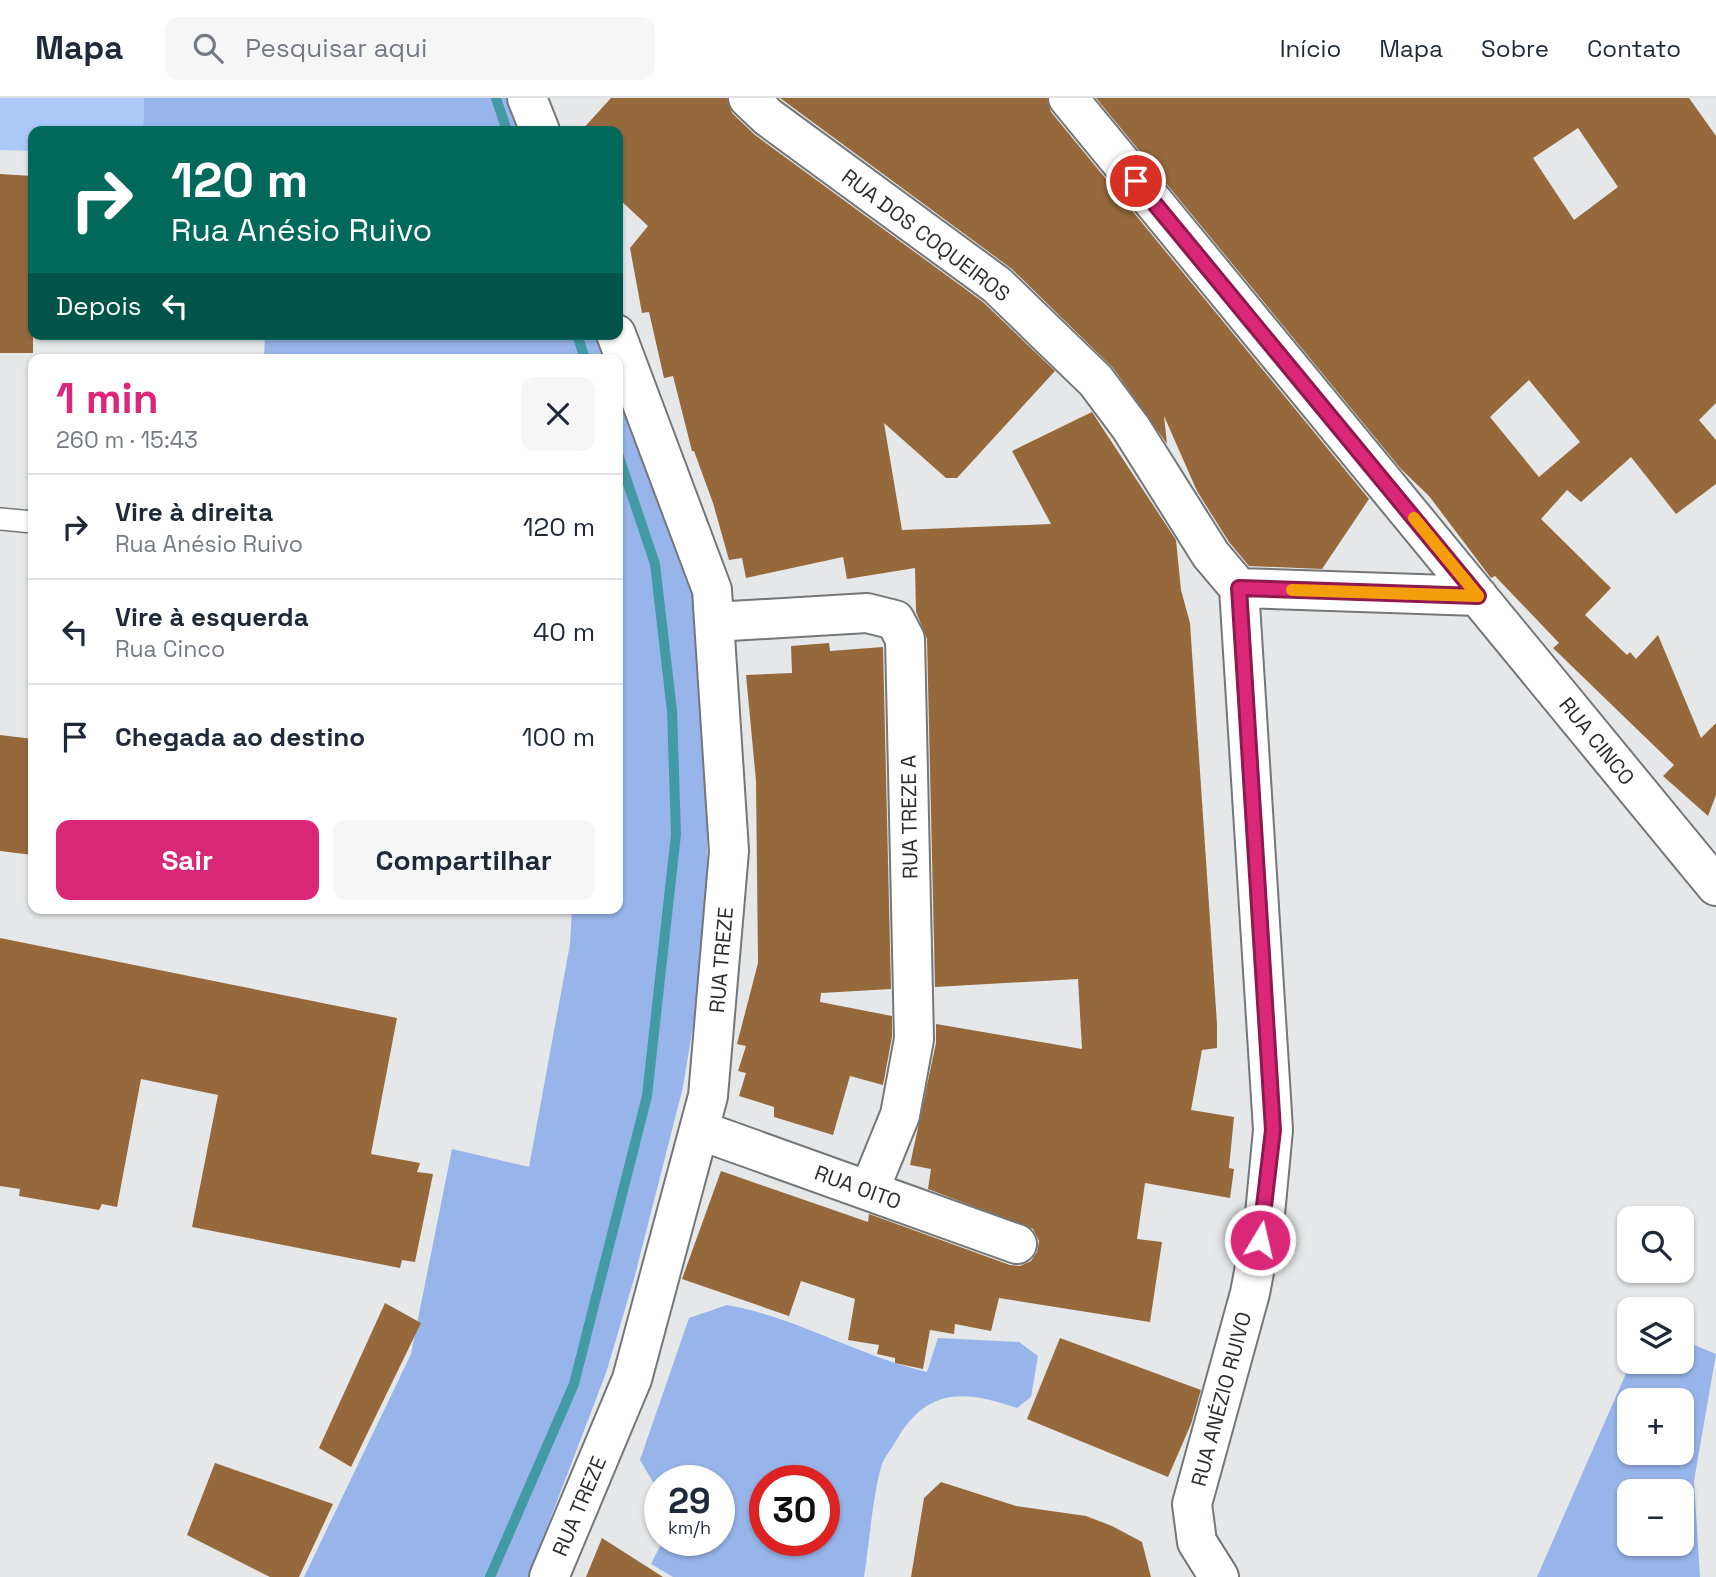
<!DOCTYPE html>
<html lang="pt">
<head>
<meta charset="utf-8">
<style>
	body { margin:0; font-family:"Space Grotesk",sans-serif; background:#f6f6f7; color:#1f2937; height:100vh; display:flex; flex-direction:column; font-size:26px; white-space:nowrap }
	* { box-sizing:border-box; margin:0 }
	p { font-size:23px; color:#747a83 }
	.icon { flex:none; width:38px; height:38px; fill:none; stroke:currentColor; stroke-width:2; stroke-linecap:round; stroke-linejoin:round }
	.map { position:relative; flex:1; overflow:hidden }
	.sheet { position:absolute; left:28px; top:256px; width:595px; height:560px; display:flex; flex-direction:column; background:#fff; border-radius:14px; box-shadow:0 2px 5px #0004 }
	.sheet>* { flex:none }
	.top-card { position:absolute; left:28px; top:28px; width:595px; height:214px; border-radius:14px; box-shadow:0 2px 5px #0004; background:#00695c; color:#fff; overflow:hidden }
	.tools { position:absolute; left:1617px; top:1108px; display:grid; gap:14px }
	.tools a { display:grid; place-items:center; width:77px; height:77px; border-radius:14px; background:#fff; box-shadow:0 2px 5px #0004; font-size:35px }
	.speed { position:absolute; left:644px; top:1367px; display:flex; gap:14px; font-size:35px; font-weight:700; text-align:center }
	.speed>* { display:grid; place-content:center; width:91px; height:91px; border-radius:50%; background:#fff; box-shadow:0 2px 5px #0004; line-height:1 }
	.speed small { font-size:18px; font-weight:400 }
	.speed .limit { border:10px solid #d22; background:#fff; color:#111 }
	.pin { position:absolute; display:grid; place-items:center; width:60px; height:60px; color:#fff; margin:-30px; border:4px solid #fff; border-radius:50%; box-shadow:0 2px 7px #0007 }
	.me { position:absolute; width:77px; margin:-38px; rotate:9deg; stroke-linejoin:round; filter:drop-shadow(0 0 5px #0008) }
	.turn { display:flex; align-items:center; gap:24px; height:147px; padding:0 28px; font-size:32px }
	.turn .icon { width:91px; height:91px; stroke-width:2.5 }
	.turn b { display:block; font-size:49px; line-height:60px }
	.then { display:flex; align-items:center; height:66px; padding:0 28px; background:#0003; gap:14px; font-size:26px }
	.round { display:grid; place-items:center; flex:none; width:74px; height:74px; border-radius:14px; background:#f6f6f7 }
	.headline { display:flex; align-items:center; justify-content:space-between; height:119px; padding:0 28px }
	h1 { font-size:42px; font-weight:700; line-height:52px; color:#db2777 }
	.primary-button { display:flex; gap:14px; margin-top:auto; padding:14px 28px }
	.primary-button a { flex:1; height:80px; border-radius:14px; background:#db2777; color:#fff; font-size:28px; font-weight:700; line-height:80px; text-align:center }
	.primary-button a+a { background:#f6f6f7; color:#1f2937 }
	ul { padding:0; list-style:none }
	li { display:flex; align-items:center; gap:21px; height:105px; padding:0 28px; border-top:2px solid #e0e1e3 }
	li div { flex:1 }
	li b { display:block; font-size:26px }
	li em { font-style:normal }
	header { display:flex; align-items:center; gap:42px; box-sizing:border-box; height:98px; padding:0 35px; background:#fff; border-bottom:2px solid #e0e1e3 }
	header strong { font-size:33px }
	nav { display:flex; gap:38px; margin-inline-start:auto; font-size:24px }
	.search { width:490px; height:63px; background:#f6f6f7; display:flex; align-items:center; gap:18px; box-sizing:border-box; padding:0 24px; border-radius:14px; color:#747a83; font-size:26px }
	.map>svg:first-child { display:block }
</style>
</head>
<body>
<header>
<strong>Mapa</strong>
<div class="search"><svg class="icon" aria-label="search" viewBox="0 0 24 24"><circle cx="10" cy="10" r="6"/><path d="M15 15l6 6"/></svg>Pesquisar aqui</div>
<nav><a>Início</a><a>Mapa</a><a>Sobre</a><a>Contato</a></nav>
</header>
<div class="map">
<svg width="1716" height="1479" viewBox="0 0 1716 1479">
	<rect width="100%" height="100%" fill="#e5e7e9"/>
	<path fill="#adc9f9" d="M 0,0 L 144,0 L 143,33 L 33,33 L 33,53 L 0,52 Z"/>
	<path fill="#97b5ea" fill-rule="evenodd" d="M 144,0 L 507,0 L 519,33 L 143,33 Z
		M 265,236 L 597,236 L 607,261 L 264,261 Z
		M 618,288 L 696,500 L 709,699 L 704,861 L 683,989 L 634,1181 L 606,1275 L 528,1479 L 304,1479 L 411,1256 L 452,1051 L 529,1069 L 570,846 L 572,810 L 618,810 Z
		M 727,1207 C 796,1219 858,1258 927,1274 L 938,1240 L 1019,1244 L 1038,1258 L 1031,1299 L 1017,1310 C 964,1292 927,1289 896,1343 C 892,1350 885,1358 882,1366 C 873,1394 869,1448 864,1479 L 673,1479 L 651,1466 L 663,1442 L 673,1446 L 675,1442 L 719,1442 L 719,1382 L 660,1382 L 660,1396 L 640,1362 L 689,1220 ZM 765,1382 L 824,1382 L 824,1442 L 765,1442 Z
		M 1682,1242 L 1716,1256 L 1694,1383 L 1700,1479 L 1537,1479 L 1631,1264 L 1682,1264 ZM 1682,1302 L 1682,1354 L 1629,1354 L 1629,1302 ZM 1629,1393 L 1682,1393 L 1682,1446 L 1629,1446 Z"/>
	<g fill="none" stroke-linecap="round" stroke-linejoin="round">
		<path stroke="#449aa4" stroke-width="10" d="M 496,0 L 507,33
			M 577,236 L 585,261
			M 490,1479 L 574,1286 L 647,998 L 676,736 L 672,613 L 655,466 L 618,356"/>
	</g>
	<path fill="#96693d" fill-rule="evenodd" d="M 611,0 L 727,0 L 732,15 L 755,37 L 983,204 L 1055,273 L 957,380 L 946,380 L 884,325 L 902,432 L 1051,426 L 1012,353 L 1092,314 L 1176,442 L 1181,492 L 1190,525 L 1217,926 L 1217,950 L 1202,952 L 1191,1012 L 1234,1019 L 1229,1070 L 1234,1071 L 1230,1100 L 1145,1085 L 1137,1141 L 1162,1144 L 1150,1224 L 999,1200 L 991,1233 L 955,1226 L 954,1236 L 930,1232 L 923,1271 L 895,1265 L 895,1260 L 877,1256 L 879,1247 L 848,1242 L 855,1201 L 801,1183 L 789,1218 L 682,1181 L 721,1073 L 868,1124 L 869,1116 L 1010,1167 L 1020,1168 L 1031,1163 L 1037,1154 L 1039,1143 L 1033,1131 L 928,1091 L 931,1071 L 910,1067 L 936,945 L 936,926 L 1082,951 L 1078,881 L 935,889 L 927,541 L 916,514 L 915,470 L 847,481 L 843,459 L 746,480 L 742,460 L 729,462 L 713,405 L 694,353 L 692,353 L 673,278 L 664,280 L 649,214 L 642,215 L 630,150 L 648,128 L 618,100 L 618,33 L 581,33 Z
		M 780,0 L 1047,0 L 1051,14 L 1369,401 L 1322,471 L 1249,468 L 1229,444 L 1197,393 L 1164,318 L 1167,346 L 1113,270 L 1012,171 Z
		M 1096,0 L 1689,0 L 1716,38 L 1716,305 L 1699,322 L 1716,342 L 1716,386 L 1676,416 L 1631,359 L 1581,404 L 1567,392 L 1541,421 L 1611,490 L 1585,517 L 1627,557 L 1630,554 L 1636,561 L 1658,537 L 1701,640 L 1716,625 L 1716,697 L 1708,718 L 1663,678 L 1674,667 L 1553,550 L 1559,545 L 1495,478 L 1491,480 L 1429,398 L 1401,371 ZM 1578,30 L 1618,89 L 1574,122 L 1533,60 ZM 1529,282 L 1580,344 L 1539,379 L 1490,319 Z
		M 0,76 L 33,78 L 33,255 L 0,255 Z
		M 829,545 L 830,553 L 883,549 L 891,891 L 821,895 L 820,904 L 892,918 L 892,939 L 883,987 L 850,978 L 833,1037 L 774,1019 L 774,1009 L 739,998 L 746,975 L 738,973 L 746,948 L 737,946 L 758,865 L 756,683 L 746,577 L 792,575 L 791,548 Z
		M 0,637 L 33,641 L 33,757 L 0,753 Z
		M 0,840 L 397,920 L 371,1056 L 420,1065 L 417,1074 L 433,1076 L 415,1164 L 402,1162 L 400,1170 L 192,1129 L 218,997 L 141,981 L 117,1109 L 102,1106 L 99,1112 L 19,1098 L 20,1091 L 0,1088 Z
		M 385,1205 L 421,1225 L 351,1369 L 319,1350 Z
		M 1060,1240 L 1201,1292 L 1191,1326 L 1168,1379 L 1027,1321 Z
		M 215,1365 L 333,1406 L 299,1479 L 270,1479 L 187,1437 Z
		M 941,1384 L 1016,1408 L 1086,1418 L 1112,1428 L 1142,1444 L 1151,1479 L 911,1479 L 924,1400 Z
		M 602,1440 L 663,1479 L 586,1479 Z"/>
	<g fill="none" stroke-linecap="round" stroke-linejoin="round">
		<g stroke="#757678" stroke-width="24">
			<path id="lane" d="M 0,421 L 33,424"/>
		</g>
		<g stroke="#757678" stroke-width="42">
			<path id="street" d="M 527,0 L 540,33
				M 748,0 L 768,19 L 997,187 L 1096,283 L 1131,330 L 1211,457 L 1239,490
				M 1068,0 L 1716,788
				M 1239,490 L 1478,498
				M 714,524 L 867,515 L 895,522 L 905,541 L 914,941 L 900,1017 L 869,1093
				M 699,1032 L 1017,1146
				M 549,1479 L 632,1281 L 708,998 L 729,753 L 712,492 L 616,236
				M 1219,1479 L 1197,1444 L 1192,1406 L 1250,1195 L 1265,1116 L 1273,1032 L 1239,490"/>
		</g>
		<use href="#lane" stroke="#fff" stroke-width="21"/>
		<use href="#street" stroke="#fff" stroke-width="38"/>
	</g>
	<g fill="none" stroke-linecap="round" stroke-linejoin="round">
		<g stroke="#8e194d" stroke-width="18">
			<path id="route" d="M 1136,83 L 1478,498 L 1239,490 L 1273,1032 L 1260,1142"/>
		</g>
		<use href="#route" stroke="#db2777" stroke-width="12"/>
		<path stroke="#f59e0b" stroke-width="12" d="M 1292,492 L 1478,498 L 1414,420"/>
	</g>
	<g text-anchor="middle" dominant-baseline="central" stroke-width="7" stroke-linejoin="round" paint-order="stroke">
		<g font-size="21" fill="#2d2d2e" stroke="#fff">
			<text transform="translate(926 137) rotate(37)">RUA DOS COQUEIROS</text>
			<text transform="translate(1597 643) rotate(51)">RUA CINCO</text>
			<text transform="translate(909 719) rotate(-91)">RUA TREZE A</text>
			<text transform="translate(721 862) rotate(-85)">RUA TREZE</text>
			<text transform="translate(858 1089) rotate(20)">RUA OITO</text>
			<text transform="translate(1221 1301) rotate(-75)">RUA ANÉZIO RUIVO</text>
			<text transform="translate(579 1408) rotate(-67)">RUA TREZE</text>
		</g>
	</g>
</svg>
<div class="tools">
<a><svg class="icon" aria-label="search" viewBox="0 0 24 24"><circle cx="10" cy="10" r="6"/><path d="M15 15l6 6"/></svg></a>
<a><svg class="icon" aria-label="layers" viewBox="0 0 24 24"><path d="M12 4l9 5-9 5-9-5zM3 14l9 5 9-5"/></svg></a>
<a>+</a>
<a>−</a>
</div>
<div class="speed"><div>29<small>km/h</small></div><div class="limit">30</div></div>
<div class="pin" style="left:1136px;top:83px;background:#d93025"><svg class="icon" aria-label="arrive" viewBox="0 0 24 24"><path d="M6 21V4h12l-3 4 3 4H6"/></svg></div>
<svg class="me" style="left:1260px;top:1142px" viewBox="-20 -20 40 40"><circle r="17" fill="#db2777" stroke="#fff" stroke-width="3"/><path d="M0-11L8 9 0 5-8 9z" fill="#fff"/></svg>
<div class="top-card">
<div class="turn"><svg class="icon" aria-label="right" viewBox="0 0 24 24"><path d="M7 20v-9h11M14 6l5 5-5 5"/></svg><div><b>120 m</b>Rua Anésio Ruivo</div></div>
<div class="then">Depois<svg class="icon" aria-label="left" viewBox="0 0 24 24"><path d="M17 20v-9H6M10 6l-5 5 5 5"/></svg></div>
</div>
<section class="sheet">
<div class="headline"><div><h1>1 min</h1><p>260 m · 15:43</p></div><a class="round"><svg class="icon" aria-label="close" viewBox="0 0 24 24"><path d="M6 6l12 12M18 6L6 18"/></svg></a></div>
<ul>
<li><svg class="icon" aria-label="right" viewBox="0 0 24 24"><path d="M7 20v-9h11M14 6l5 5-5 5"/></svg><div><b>Vire à direita</b><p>Rua Anésio Ruivo</p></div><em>120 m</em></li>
<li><svg class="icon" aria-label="left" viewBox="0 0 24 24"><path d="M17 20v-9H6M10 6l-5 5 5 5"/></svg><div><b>Vire à esquerda</b><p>Rua Cinco</p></div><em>40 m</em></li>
<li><svg class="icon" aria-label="arrive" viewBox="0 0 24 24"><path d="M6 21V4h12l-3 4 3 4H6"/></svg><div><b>Chegada ao destino</b></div><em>100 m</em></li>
</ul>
<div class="primary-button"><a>Sair</a><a>Compartilhar</a></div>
</section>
</div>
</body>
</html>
